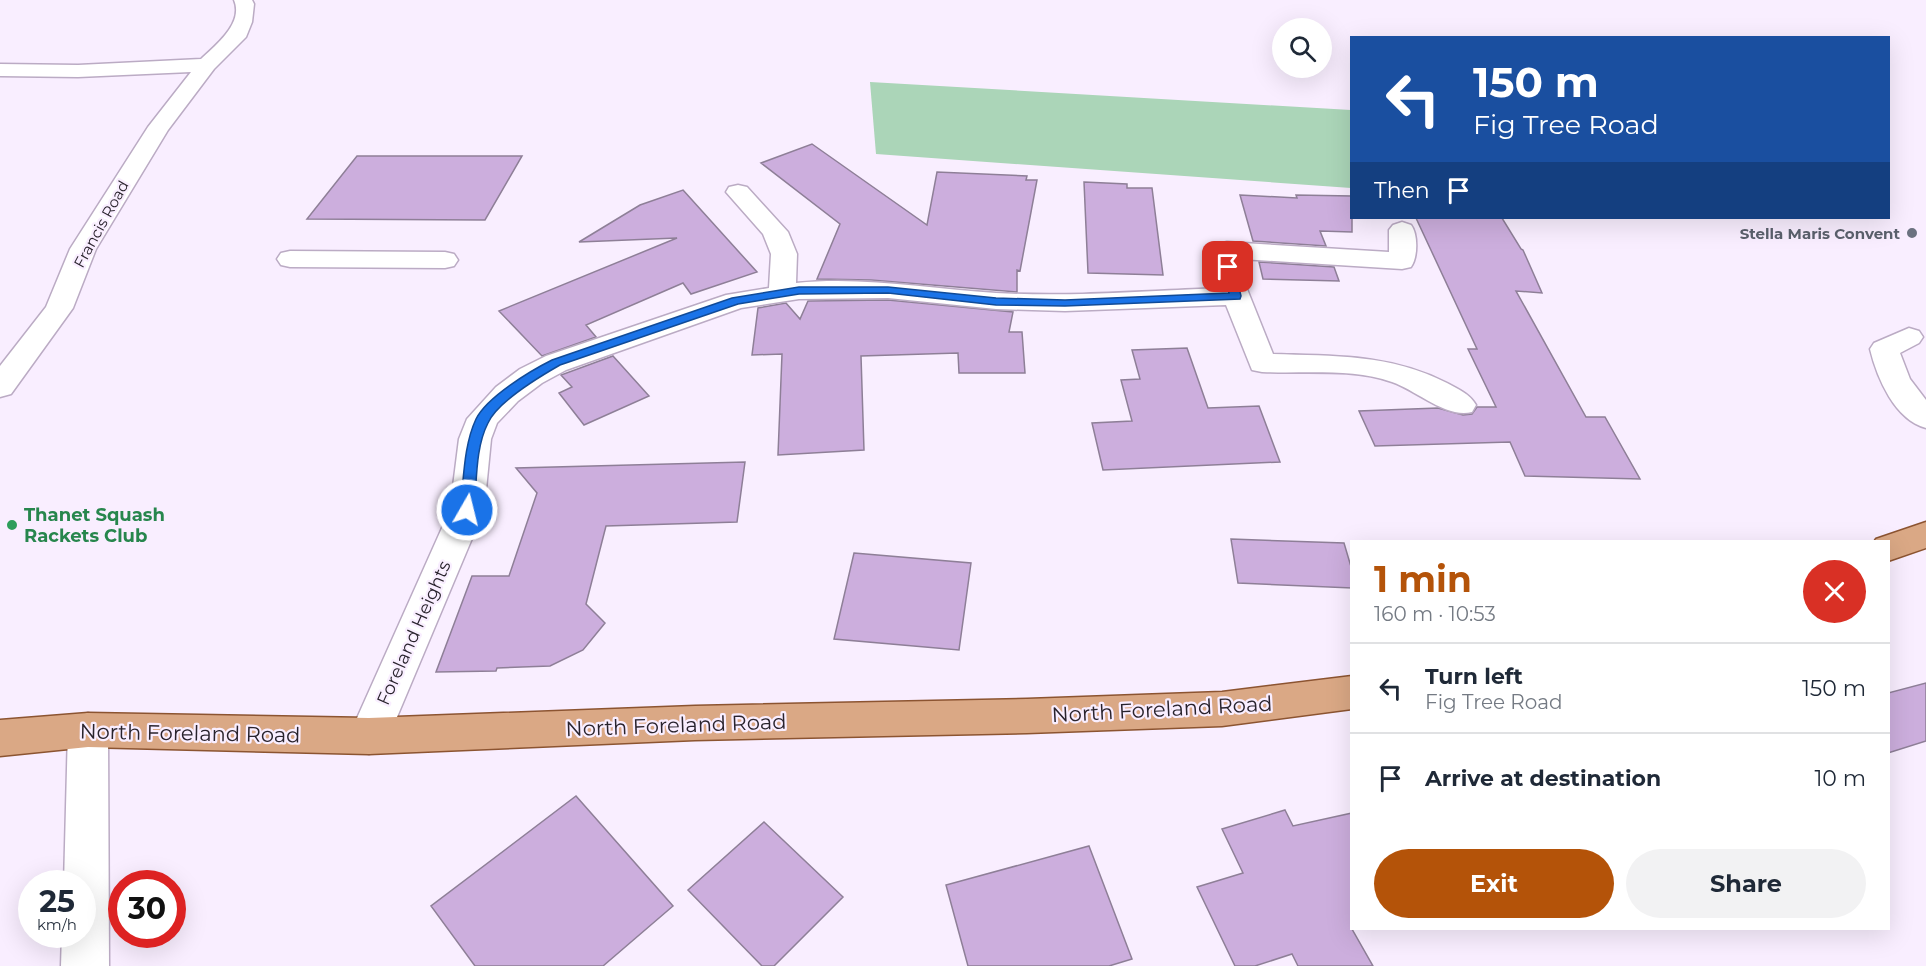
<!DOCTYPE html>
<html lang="en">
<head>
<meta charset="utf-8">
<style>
	body { margin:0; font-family:Montserrat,sans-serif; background:#f2f2f3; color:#1f2937; height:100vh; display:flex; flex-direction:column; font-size:22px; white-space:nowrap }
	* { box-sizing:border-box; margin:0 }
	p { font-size:20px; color:#747a83 }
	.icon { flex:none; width:33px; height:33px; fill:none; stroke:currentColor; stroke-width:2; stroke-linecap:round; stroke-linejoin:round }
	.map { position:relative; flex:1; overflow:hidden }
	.side { position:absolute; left:1350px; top:540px; width:540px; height:390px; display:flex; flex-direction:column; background:#fff; border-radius:0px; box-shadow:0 6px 24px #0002 }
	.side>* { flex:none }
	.banner { position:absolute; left:1350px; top:36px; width:540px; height:183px; border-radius:0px; box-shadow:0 6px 24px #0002; background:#1a4fa0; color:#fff; overflow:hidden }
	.tools { position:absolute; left:1272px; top:18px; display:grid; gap:12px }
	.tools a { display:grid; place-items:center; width:60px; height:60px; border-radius:50%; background:#fff; box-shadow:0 6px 24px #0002; font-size:30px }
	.speed { position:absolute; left:18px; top:870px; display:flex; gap:12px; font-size:30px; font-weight:700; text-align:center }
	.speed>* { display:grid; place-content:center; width:78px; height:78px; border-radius:50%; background:#fff; box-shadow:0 6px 24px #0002; line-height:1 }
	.speed small { font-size:15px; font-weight:400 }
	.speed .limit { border:9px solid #d22; background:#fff; color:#111 }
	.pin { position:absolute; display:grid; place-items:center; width:51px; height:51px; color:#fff; margin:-26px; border-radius:12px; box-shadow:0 3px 9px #0006 }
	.me { position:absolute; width:66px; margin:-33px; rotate:8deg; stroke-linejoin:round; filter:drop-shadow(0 0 4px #0008) }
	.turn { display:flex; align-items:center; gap:21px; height:126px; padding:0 24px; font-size:27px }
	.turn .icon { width:78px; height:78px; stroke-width:2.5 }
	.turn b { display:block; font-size:42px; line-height:51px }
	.then { display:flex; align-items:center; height:57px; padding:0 24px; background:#0003; gap:12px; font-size:22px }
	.round { display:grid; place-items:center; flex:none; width:63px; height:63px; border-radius:32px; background:#f2f2f3 }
	.overview { display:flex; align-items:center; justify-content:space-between; height:102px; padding:0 24px }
	h1 { font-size:36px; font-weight:700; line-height:45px; color:#b45309 }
	.cta { display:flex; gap:12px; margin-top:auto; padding:12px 24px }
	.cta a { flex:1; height:69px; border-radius:36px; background:#b45309; color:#fff; font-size:24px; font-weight:700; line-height:69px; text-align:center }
	.cta a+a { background:#f2f2f3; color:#1f2937 }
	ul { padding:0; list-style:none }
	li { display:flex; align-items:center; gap:18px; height:90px; padding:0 24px; border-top:2px solid #e0e1e3 }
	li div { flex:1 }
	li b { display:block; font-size:22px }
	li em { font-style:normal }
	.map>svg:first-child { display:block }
</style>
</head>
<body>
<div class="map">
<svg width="1926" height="966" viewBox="0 0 1926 966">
	<rect width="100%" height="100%" fill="#f9eeff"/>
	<path fill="#abd5b8" d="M 870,82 L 1351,110 L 1351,188 L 876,154 Z"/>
	<path fill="#ccaedd" stroke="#8e7f97" stroke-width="1.5" d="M 812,144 L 927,225 L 937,172 L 1027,176 L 1026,180 L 1037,180 L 1020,271 L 1017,270 L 1017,292 L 871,280 L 817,279 L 840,224 L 761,163 Z
		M 357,156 L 522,156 L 485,220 L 307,219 Z
		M 1084,182 L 1127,184 L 1127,188 L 1152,188 L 1163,275 L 1088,273 Z
		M 683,190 L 757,272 L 691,294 L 683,283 L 586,325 L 596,337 L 542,356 L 499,311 L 677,238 L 579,242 L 640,205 Z
		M 1240,195 L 1297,198 L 1296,195 L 1352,196 L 1352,232 L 1320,231 L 1326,246 L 1253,241 Z
		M 1416,218 L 1502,218 L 1521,249 L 1523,250 L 1542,293 L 1516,291 L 1586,417 L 1605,417 L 1640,479 L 1525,476 L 1510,442 L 1375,446 L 1359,411 L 1438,408 L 1463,415 L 1472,414 L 1477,407 L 1496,407 L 1468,349 L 1477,349 Z
		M 1259,262 L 1334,267 L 1339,281 L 1263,279 Z
		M 888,300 L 1013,312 L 1009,332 L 1022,332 L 1025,373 L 959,373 L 958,353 L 861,356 L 864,450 L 778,455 L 782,354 L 752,355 L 758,308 L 786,303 L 800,319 L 808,301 Z
		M 1187,348 L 1208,408 L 1259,406 L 1280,462 L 1103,470 L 1092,423 L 1132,421 L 1121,380 L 1140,379 L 1132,350 Z
		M 613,356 L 649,396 L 584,425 L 559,393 L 572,387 L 561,375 Z
		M 745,462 L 737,522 L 606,526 L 586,604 L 605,623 L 583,650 L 550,666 L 497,668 L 496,671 L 436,672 L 472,576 L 509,576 L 537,493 L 516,468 Z
		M 1231,539 L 1344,543 L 1352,570 L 1352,588 L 1238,583 Z
		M 854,553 L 971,563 L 959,650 L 834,639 Z
		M 1926,683 L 1926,741 L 1888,753 L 1888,693 Z
		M 576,796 L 673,906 L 603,966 L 475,966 L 431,906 Z
		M 1285,810 L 1293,826 L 1352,813 L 1352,929 L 1373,966 L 1298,966 L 1292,954 L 1255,966 L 1235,966 L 1197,887 L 1243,873 L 1222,829 Z
		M 764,822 L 843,897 L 774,966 L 762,966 L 688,890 Z
		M 1089,846 L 1132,959 L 1109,966 L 968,966 L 946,885 Z"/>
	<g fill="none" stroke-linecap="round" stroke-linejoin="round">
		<g stroke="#bbabc4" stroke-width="3">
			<path id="minor" d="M 234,0 L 252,0 L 254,4 L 252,22 L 246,37 L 214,69 L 168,130 L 96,249 L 73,308 L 11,394 L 0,397 L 0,366 L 46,307 L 70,249 L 148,127 L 191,72 L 78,77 L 0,76 L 0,64 L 78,65 L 201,59 C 216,45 244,23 234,0 Z
				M 738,185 L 747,187 L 788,232 L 797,254 L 796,283 C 863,276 930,289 996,293 C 1071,297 1146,291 1220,288 C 1216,276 1210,255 1218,244 L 1227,242 L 1389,252 L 1389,230 L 1393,225 L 1402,222 L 1411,225 C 1418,234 1418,257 1411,267 L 1402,269 L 1241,259 L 1243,279 L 1273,354 C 1334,356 1391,354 1447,383 C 1458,389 1470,394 1476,405 L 1472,412 C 1447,419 1416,390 1392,382 C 1351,368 1304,374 1262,372 L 1252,370 L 1226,305 L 1065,311 L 996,309 L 888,298 L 799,299 L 741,308 L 566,370 L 542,383 L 518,401 L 497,423 L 491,439 L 484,510 L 389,736 L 383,748 L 369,754 L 355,748 L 349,736 L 450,510 L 459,439 L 467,419 L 496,387 L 520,369 L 546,356 L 726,295 L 769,288 L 771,254 L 763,234 L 726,192 L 729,187 Z
				M 290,251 L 445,252 L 454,254 L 458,260 L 454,266 L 445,268 L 290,267 L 281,265 L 277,259 L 281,253 Z
				M 1909,328 L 1919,331 L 1923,337 L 1919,343 L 1900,353 L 1910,379 L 1926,400 L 1926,428 C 1895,420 1877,378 1870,349 L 1874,343 Z
				M 88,713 L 102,718 L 108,730 L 109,966 L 61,966 L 62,934 L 82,934 L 82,884 L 64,884 L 68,730 L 74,718 Z"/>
		</g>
		<g stroke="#8c5431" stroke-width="3">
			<path id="major" d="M 1926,522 L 1926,548 L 1888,561 L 1888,542 L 1874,542 L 1876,539 Z
				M 1352,676 L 1352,709 L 1222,726 L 1027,733 L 695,740 L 369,754 L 88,747 L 0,756 L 0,720 L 88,713 L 369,718 L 695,706 L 1027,699 L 1222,692 Z"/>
		</g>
		<use href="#minor" fill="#fff" fill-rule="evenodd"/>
		<use href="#major" fill="#daa885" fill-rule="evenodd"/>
	</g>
	<path fill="#1a73e8" stroke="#114b97" stroke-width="1.5" d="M 1228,264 L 1234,267 L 1241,296 L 1240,299 L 1065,306 L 996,305 L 888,293 L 799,294 L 738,304 L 560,365 C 539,377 498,401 488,423 C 475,448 477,483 474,510 L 467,516 L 460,510 C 464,481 463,447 476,419 C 487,397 530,371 552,360 L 732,298 L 799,287 L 888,287 L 996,298 L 1065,300 L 1229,293 L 1223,267 Z"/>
	<circle fill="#6b7280" stroke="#f9eeff" stroke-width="2" cx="1912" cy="233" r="6"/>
	<circle fill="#2e9e5b" stroke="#f9eeff" stroke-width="2" cx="12" cy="525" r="6"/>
	<g text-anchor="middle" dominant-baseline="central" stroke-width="4.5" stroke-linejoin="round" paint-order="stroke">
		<g font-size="15" fill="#29232d" stroke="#f9eeff">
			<text transform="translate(101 224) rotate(-61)">Francis Road</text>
		</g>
		<g font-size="15" font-weight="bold" fill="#5b616d" stroke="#f9eeff" text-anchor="end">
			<text x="1900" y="233">Stella Maris Convent</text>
		</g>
		<g font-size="18" font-weight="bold" fill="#27864d" stroke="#f9eeff" text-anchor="start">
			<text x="24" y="515">Thanet Squash<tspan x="24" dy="21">Rackets Club</tspan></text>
		</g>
		<g font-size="18" fill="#29232d" stroke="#f9eeff">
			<text transform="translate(414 633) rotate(-66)">Foreland Heights</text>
		</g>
		<g font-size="21" fill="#29232d" stroke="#f9eeff">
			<text transform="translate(1162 709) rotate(-3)">North Foreland Road</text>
			<text transform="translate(676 725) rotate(-2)">North Foreland Road</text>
			<text transform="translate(190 733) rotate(1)">North Foreland Road</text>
		</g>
	</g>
</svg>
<div class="tools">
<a><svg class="icon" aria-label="search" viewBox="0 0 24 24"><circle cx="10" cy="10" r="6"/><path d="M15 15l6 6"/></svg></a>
</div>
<div class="speed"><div>25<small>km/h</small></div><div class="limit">30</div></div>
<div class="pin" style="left:1228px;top:267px;background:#d93025"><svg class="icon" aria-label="arrive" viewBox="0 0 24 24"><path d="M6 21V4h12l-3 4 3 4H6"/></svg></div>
<svg class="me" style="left:467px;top:510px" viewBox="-20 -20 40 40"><circle r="17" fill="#1a73e8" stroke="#fff" stroke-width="3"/><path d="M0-11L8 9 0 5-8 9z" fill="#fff"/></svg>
<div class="banner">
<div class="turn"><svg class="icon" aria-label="left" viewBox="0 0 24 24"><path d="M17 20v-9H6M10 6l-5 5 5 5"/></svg><div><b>150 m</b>Fig Tree Road</div></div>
<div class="then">Then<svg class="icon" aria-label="arrive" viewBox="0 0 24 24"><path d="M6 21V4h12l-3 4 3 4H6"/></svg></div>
</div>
<section class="side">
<div class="overview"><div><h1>1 min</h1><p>160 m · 10:53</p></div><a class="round" style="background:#d93025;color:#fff"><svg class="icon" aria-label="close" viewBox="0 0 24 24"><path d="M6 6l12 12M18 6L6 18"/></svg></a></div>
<ul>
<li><svg class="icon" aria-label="left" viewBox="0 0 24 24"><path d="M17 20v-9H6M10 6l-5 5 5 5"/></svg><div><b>Turn left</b><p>Fig Tree Road</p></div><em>150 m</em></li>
<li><svg class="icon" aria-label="arrive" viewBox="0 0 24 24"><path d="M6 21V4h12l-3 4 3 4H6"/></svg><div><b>Arrive at destination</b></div><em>10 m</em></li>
</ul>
<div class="cta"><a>Exit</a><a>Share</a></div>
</section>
</div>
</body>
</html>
